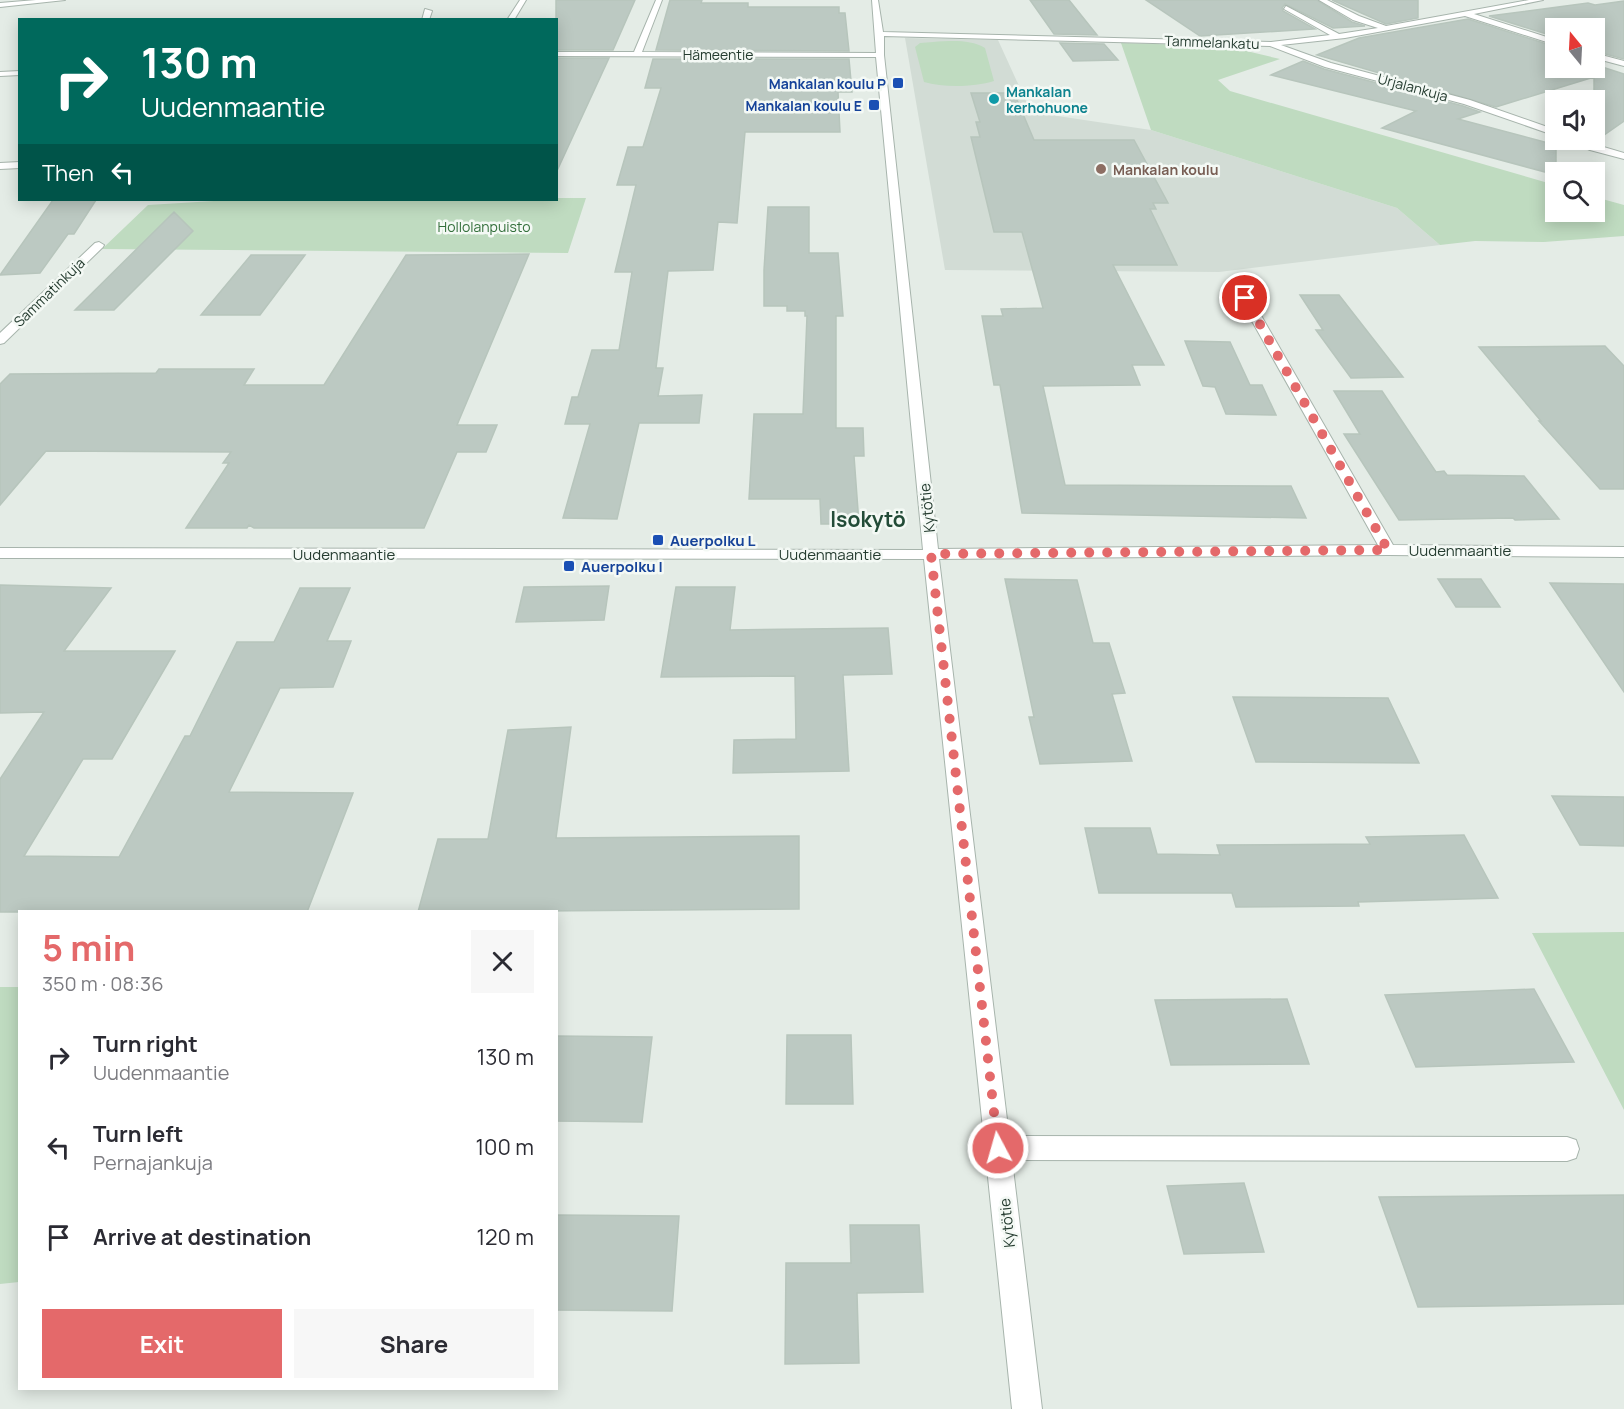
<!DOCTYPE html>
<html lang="en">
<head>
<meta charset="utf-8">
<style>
	body { margin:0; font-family:Manrope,sans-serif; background:#f7f7f7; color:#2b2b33; height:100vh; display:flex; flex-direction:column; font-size:22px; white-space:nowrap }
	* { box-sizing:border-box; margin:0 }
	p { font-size:20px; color:#7c7c81 }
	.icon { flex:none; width:33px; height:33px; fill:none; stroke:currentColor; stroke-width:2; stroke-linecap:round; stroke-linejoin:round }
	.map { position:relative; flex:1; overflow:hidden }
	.sheet { position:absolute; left:18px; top:910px; width:540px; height:480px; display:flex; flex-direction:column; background:#fff; border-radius:0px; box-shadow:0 3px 15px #0003 }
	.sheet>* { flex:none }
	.banner { position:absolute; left:18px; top:18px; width:540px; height:183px; border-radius:0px; box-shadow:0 3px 15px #0003; background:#00695c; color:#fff; overflow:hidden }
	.needle { width:39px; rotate:342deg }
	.controls { position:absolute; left:1545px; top:18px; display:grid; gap:12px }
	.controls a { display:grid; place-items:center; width:60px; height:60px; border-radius:0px; background:#fff; box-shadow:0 3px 15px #0003; font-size:30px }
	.pin { position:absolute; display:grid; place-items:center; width:51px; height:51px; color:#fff; margin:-26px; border:3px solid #fff; border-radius:50%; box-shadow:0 2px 6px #0007 }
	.me { position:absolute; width:66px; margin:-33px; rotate:354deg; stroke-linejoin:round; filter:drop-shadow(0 0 4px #0008) }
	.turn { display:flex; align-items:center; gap:21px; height:126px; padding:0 24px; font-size:27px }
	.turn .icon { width:78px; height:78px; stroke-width:2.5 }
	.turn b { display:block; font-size:42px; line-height:51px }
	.then { display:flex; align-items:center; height:57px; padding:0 24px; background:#0003; gap:12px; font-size:22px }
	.round { display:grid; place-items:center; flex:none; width:63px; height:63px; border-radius:0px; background:#f7f7f7 }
	.head { display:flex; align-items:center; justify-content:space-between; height:102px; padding:0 24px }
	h1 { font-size:36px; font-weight:700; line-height:45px; color:#e4696a }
	.button { display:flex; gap:12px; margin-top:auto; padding:12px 24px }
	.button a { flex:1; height:69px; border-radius:0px; background:#e4696a; color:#fff; font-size:24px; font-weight:700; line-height:69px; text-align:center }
	.button a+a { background:#f7f7f7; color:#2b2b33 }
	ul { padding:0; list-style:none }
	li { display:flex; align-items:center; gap:18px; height:90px; padding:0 24px }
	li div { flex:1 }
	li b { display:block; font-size:22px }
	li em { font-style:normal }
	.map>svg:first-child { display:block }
</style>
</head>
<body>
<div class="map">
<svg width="1624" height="1409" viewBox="0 0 1624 1409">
	<rect width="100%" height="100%" fill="#e4ece6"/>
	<path fill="#d2dcd5" d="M 905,38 L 998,40 L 1031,112 L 1151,130 L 1397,208 L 1440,245 L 1219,272 L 945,270 Z"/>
	<path fill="#bfdbc0" d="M 933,42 C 950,41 970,39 985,48 L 994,81 C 974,87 944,88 924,82 L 915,47 L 920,43 Z
		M 1121,43 L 1225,46 L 1280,59 L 1218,80 L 1230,91 L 1555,185 L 1556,212 L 1594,212 L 1595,197 L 1624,205 L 1624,236 L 1544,242 L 1475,241 L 1440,245 L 1397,208 L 1151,130 Z
		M 557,198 L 586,198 L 568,253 L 102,249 L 148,205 L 230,200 Z
		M 1624,932 L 1624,1110 L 1532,933 Z
		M 0,987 L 20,987 L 19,1282 L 0,1284 Z"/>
	<path fill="#bcc9c2" stroke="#b7c5bc" stroke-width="1.5" d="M 556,0 L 635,0 L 613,50 L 556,50 Z
		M 670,0 L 702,0 L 701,3 L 748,3 L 748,7 L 839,7 L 839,13 L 845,13 L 849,51 L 656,50 Z
		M 1030,0 L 1069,0 L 1097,35 L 1054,34 Z
		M 1146,0 L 1317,0 L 1352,22 L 1365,26 L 1333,28 L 1285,4 L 1282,8 L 1283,11 L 1315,29 L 1200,36 Z
		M 1332,0 L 1418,0 L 1418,18 L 1386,24 Z
		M 1624,1 L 1624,59 L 1594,51 L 1594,28 L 1556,28 L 1556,37 L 1489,16 L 1588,3 L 1595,5 Z
		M 1468,19 L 1556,47 L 1556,68 L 1594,68 L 1594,60 L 1605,63 L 1596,65 L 1624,74 L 1624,121 L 1594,142 L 1594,77 L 1496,107 L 1317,55 L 1359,38 Z
		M 1060,43 L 1104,44 L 1118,60 L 1073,61 Z
		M 556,58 L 609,58 L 556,173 Z
		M 653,59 L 849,59 L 852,92 L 838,92 L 840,132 L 745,132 L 737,223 L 718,222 L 713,270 L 668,271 L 656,368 L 663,368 L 658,396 L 702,395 L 699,423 L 639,423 L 617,519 L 563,518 L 590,424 L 565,424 L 572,397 L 578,397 L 592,350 L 619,350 L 632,272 L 615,272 L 636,185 L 617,185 L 628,147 L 643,147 L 661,88 L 645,88 Z
		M 1303,61 L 1324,69 L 1463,106 L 1480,112 L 1458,119 L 1556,145 L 1556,175 L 1382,128 L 1416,111 L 1271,75 Z
		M 971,93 L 1014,93 L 1034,140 L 1134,140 L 1168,203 L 1153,203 L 1156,209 L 1150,209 L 1177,265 L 1113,265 L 1164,365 L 1132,365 L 1140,385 L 1043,386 L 1065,485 L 1291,486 L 1306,518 L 1022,513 L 1000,385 L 994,385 L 982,316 L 1003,316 L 1001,309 L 1043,308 L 1022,232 L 994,232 L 971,137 L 980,137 L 976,122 L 980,122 Z
		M 53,200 L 96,200 L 74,234 L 68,234 L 40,273 L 0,275 Z
		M 768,207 L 809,207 L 809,253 L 838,253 L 843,316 L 836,316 L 836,428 L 863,428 L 864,456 L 854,456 L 859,524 L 821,524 L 820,499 L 749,499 L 754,414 L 803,414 L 807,316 L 805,316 L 805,311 L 787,311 L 787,306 L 764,306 L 764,270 Z
		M 174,212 L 193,231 L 114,310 L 75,310 Z
		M 529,254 L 457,425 L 497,425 L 486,452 L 457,452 L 424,528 L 254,528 L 249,525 L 247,528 L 186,528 L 229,463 L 223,463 L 231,452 L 46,451 L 0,505 L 0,384 L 10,374 L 156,373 L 159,369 L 254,369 L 244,385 L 324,385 L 406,255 Z
		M 305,255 L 260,315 L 201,315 L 251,255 Z
		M 1300,295 L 1339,295 L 1403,377 L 1351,378 L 1316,330 L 1323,330 Z
		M 1185,341 L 1230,342 L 1250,385 L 1262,385 L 1276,415 L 1226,414 L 1215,387 L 1203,386 Z
		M 1605,346 L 1624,366 L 1624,489 L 1600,489 L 1539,421 L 1541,421 L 1479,347 Z
		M 1334,391 L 1382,391 L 1436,472 L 1444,471 L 1447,475 L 1524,476 L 1559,519 L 1515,520 L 1513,518 L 1399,520 L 1344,434 L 1360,434 Z
		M 1005,579 L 1077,580 L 1093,643 L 1109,643 L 1125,693 L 1112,694 L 1132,761 L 1040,764 L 1029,717 L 1034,717 Z
		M 1438,579 L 1481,579 L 1500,607 L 1456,607 Z
		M 1550,583 L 1624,584 L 1624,692 Z
		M 0,585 L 111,588 L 64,651 L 175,651 L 112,759 L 83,759 L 24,856 L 119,857 L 185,736 L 190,736 L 237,642 L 274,642 L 300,588 L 350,588 L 327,641 L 351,641 L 333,687 L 280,688 L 229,792 L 353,793 L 307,912 L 0,912 L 0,779 L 44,712 L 0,713 Z
		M 609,586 L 604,620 L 516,622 L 524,587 Z
		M 676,587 L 735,587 L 730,630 L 888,628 L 892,674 L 843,675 L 849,771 L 733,773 L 734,740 L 796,739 L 795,676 L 661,677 Z
		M 1233,697 L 1388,698 L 1419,763 L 1256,762 Z
		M 571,727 L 556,838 L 799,836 L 799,909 L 418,912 L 438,839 L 488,839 L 508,730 Z
		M 1552,796 L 1624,797 L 1624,846 L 1580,845 Z
		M 1085,828 L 1150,828 L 1157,854 L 1220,855 L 1217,845 L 1370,844 L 1366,837 L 1464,835 L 1498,898 L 1358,902 L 1359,906 L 1236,907 L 1232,893 L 1099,893 Z
		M 1534,989 L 1574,1062 L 1416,1067 L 1385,995 Z
		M 1287,999 L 1309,1064 L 1171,1065 L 1155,1000 Z
		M 787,1035 L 851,1035 L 853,1104 L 786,1104 Z
		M 556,1036 L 652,1037 L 642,1122 L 556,1121 Z
		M 1244,1183 L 1264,1252 L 1184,1254 L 1167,1186 Z
		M 1624,1195 L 1624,1304 L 1418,1307 L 1379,1197 Z
		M 556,1215 L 679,1216 L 672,1311 L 556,1310 Z
		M 850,1225 L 919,1225 L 923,1292 L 857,1293 L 859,1363 L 785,1364 L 786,1263 L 851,1263 Z"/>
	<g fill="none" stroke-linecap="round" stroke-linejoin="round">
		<g stroke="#a7b4ac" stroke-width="2">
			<path id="minor" d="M 36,0 L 65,0 L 0,7 L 0,3 Z
				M 520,0 L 526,0 L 514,20 L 507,20 Z
				M 656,0 L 662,0 L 642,52 L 876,53 L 872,0 L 878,0 L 883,32 L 1271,42 L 1330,35 L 1284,9 L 1286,6 L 1339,34 L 1378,28 L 1353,20 L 1319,0 L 1327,0 L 1359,16 L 1386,26 L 1529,0 L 1543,0 L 1474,14 L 1556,40 L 1556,45 L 1465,16 L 1345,38 L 1281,45 L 1331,63 L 1470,100 L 1556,130 L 1556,136 L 1464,104 L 1325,67 L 1270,46 L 884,36 L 884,55 L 938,549 L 1378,545 L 1239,298 L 1245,295 L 1251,298 L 1393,545 L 1624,547 L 1624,557 L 1388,555 L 939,559 L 1009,1136 L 1567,1137 L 1576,1140 L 1579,1149 L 1576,1158 L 1567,1161 L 1012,1160 L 1042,1409 L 1012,1409 L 924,559 L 0,558 L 0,548 L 923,550 L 876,57 L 556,56 L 556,52 L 634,52 Z
				M 425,9 L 432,11 L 429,20 L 422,20 Z
				M 1594,53 L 1624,61 L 1624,66 L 1594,58 Z
				M 20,71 L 20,75 L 0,76 L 0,72 Z
				M 1568,140 L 1580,140 L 1624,153 L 1624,159 L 1590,150 Z
				M 20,162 L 20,168 L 0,169 L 0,163 Z
				M 99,242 L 104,245 L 103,247 L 4,343 L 0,344 L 0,333 L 95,243 Z"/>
		</g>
		<use href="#minor" fill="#fff" fill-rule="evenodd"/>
	</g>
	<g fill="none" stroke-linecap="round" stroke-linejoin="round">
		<path stroke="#e4696a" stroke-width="10" stroke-dasharray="0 18" d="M 998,1148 L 931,554 L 1388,550 L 1245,298"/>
	</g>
	<g fill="#1a4fb4" stroke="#f4f9f5" stroke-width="2">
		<rect x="892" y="77" width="12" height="12" rx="3"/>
		<rect x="868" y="99" width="12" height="12" rx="3"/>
		<rect x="652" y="534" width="12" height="12" rx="3"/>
		<rect x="563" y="560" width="12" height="12" rx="3"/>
	</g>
	<circle fill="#0f9aa8" stroke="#f4f9f5" stroke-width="2" cx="994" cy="99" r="6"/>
	<circle fill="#8d6e63" stroke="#f4f9f5" stroke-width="2" cx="1101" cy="169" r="6"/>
	<g text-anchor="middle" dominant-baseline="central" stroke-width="5" stroke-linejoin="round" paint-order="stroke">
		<g font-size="14" fill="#253c30" stroke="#f4f9f5">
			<text transform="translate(1212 42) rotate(2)">Tammelankatu</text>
			<text x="718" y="54">Hämeentie</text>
			<text transform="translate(1413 87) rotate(15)">Urjalankuja</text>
			<text transform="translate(49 292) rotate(-44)">Sammatinkuja</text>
		</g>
		<g font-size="14" font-weight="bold" fill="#164399" stroke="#f4f9f5" text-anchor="end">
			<text x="886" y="83">Mankalan koulu P</text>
			<text x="862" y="105">Mankalan koulu E</text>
		</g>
		<g font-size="14" font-weight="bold" fill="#0d838f" stroke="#f4f9f5" text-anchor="start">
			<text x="1006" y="91">Mankalan<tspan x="1006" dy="16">kerhohuone</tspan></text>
		</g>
		<g font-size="14" font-weight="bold" fill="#785e54" stroke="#f4f9f5" text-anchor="start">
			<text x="1113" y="169">Mankalan koulu</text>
		</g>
		<g font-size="14" fill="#336f3b" stroke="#f4f9f5">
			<text x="484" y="226">Hollolanpuisto</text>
		</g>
		<g font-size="15" fill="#253c30" stroke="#f4f9f5">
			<text transform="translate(927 508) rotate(-96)">Kytötie</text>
			<text x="1460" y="550">Uudenmaantie</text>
			<text x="344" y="554">Uudenmaantie</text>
			<text x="830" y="554">Uudenmaantie</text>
			<text transform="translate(1007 1223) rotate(-96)">Kytötie</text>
		</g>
		<g font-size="15" font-weight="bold" fill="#164399" stroke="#f4f9f5" text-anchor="start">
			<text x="670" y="540">Auerpolku L</text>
			<text x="581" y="566">Auerpolku I</text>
		</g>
		<g font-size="21" font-weight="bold" fill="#234c38" stroke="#f4f9f5">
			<text x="868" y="519">Isokytö</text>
		</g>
	</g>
</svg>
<div class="controls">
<a><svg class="needle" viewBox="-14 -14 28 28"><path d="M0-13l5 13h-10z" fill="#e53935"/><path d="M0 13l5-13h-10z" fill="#7c7c81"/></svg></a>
<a><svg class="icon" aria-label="sound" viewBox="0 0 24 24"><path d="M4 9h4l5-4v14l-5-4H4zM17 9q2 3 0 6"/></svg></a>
<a><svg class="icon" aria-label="search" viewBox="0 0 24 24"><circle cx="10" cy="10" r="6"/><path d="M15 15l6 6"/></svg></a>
</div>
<div class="pin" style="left:1245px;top:298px;background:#d93025"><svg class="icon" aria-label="arrive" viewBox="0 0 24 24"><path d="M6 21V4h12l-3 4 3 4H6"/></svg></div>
<svg class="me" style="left:998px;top:1148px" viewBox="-20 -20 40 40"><circle r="17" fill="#e4696a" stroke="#fff" stroke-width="3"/><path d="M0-11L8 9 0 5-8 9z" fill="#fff"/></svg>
<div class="banner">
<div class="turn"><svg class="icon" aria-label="right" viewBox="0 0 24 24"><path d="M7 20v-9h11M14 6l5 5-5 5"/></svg><div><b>130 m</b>Uudenmaantie</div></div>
<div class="then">Then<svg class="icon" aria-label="left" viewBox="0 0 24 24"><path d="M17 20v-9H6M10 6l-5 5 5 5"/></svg></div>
</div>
<section class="sheet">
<div class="head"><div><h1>5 min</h1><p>350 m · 08:36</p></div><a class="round"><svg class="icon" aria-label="close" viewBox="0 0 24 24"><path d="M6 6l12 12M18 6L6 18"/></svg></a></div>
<ul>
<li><svg class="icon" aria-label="right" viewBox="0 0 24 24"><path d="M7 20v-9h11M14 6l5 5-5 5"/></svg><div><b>Turn right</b><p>Uudenmaantie</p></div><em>130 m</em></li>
<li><svg class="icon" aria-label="left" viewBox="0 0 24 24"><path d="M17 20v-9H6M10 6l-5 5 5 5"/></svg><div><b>Turn left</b><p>Pernajankuja</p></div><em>100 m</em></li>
<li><svg class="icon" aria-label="arrive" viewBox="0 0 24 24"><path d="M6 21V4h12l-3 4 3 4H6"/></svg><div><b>Arrive at destination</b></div><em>120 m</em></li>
</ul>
<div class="button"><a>Exit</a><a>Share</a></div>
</section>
</div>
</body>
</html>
